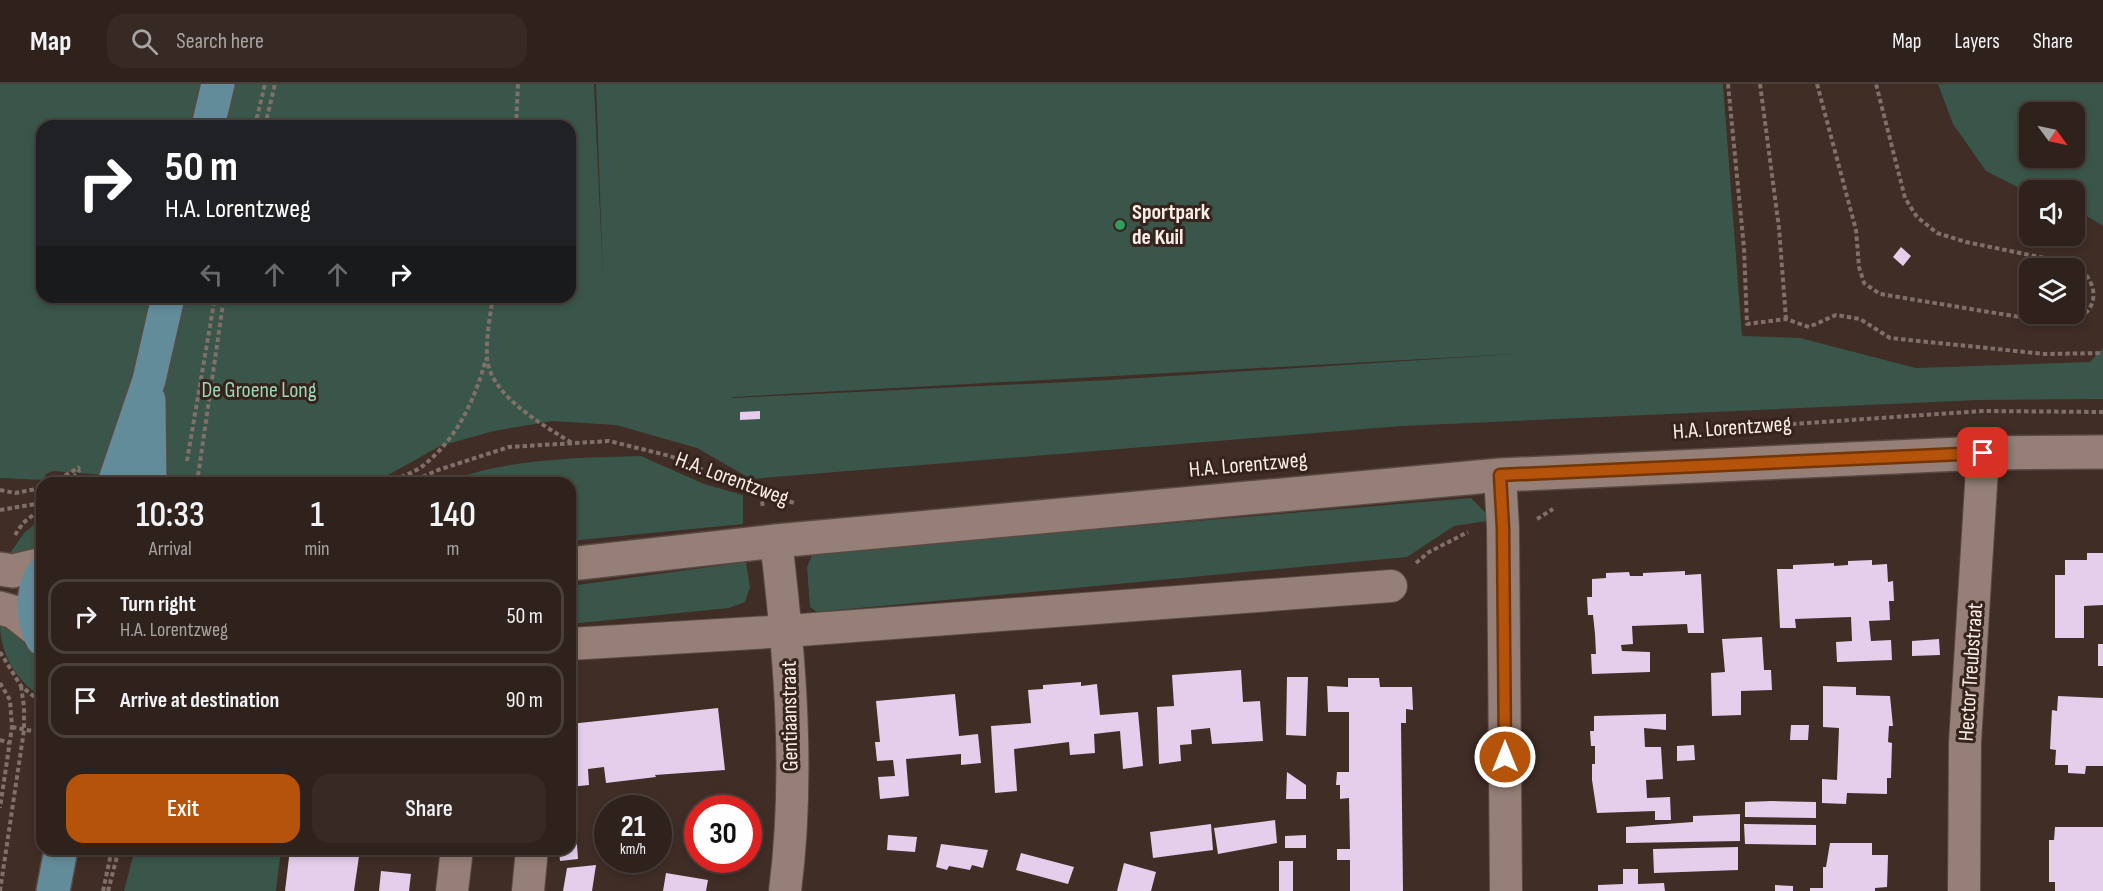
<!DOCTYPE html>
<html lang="en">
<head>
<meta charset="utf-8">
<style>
	body { margin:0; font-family:"Sofia Sans Condensed",sans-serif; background:#372a25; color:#f1f3f6; height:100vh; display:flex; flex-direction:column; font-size:22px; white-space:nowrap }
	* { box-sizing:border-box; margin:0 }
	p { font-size:20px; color:#a7a4a3 }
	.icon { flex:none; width:33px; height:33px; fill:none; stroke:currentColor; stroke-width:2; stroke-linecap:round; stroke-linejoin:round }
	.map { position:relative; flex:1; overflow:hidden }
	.panel { position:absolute; left:36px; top:393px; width:540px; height:378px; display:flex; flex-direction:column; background:#2f221c; border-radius:18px; box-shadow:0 3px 9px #0003,0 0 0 2px #4a3f3b }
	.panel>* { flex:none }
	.guide { position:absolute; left:36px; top:36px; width:540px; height:183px; border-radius:18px; box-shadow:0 3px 9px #0003,0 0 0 2px #4a3f3b; background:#202124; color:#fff; overflow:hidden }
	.needle { width:39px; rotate:123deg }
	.fabs { position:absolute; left:2019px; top:18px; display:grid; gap:12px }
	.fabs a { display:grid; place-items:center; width:66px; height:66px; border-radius:12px; background:#2f221c; box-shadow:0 3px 9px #0003,0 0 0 2px #4a3f3b; font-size:30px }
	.speed { position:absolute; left:594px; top:711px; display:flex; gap:12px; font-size:30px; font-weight:700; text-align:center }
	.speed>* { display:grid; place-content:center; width:78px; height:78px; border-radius:50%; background:#2f221c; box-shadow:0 3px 9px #0003,0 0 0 2px #4a3f3b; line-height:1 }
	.speed small { font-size:15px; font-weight:400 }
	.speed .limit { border:9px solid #d22; background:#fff; color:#111 }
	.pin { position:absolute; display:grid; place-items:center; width:51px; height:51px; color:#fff; margin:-26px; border-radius:12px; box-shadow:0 3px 9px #0006 }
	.me { position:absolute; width:66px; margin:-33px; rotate:0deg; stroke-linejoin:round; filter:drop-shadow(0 0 4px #0008) }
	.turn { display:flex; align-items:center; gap:21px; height:126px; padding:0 30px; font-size:27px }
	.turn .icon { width:78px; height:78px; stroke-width:2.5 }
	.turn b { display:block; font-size:42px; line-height:51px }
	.lanes { display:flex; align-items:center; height:57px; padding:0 30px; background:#0003; justify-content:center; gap:30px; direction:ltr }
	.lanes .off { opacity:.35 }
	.eta { display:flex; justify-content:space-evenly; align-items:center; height:102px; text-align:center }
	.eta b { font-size:36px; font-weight:600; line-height:42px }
	.primary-button { display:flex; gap:12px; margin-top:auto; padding:12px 30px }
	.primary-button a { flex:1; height:69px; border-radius:18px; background:#b45309; color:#fff; font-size:24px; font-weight:600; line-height:69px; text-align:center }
	.primary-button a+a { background:#372a25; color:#f1f3f6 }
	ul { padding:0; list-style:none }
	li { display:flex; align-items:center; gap:18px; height:75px; margin:0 12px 9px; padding:0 18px; border:3px solid #4a3f3b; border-radius:18px }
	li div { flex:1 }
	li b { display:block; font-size:22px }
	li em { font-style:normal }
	header { display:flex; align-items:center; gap:36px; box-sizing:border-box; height:84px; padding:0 30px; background:#2f221c; border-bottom:2px solid #4a3f3b }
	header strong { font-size:28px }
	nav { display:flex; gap:33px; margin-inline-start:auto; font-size:21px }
	.search { width:420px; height:54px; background:#372a25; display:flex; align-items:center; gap:15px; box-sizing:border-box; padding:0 21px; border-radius:18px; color:#a7a4a3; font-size:22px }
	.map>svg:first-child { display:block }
</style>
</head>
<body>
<header>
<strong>Map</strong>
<div class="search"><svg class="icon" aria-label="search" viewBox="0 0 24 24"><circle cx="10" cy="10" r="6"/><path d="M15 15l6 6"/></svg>Search here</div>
<nav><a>Map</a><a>Layers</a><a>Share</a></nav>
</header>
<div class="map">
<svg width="2103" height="807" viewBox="0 0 2103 807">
	<rect width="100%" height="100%" fill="#3f2d26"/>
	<path fill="#3a5549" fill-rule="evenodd" d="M 0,0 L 594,0 L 603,193 L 596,0 L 1723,0 L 1742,252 L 1800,254 L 1916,284 L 2090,278 L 2103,264 L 2103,315 L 1979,316 L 1401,342 L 751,395 L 697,364 L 616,341 L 552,337 L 494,347 L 440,362 L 374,399 L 204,399 L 53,387 L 46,390 L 44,396 L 0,394 ZM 42,42 L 570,42 L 570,213 L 42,213 ZM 1514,270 L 1108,296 L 732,314 L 732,313 Z
		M 1938,0 L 2103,0 L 2103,142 L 2075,125 L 2074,106 L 2030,106 L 2029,109 L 1986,87 L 1953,40 ZM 2030,28 L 2074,28 L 2074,74 L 2030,74 Z
		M 641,372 L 704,400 L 743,411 L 743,440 L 570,457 L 570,399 L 444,399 C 507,374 575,374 641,372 Z
		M 1471,414 L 1487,430 L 1487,437 L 1454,442 L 1407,473 L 817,528 L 810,523 L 807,483 L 813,469 Z
		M 42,434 L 42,464 L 26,471 L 8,472 L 24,449 Z
		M 746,478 L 750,503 L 745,518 L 729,524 L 570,540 L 570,502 Z
		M 0,540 C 17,547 35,561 41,579 C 45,588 42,603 42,613 C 16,597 0,570 0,540 Z
		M 135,765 L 281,765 L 276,807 L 124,807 Z"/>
	<path fill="#e4ceeb" d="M 1901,163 L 1911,172 L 1903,182 L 1893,173 Z
		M 760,327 L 760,335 L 740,336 L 740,328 Z
		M 2087,469 L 2103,469 L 2103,521 L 2084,522 L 2084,554 L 2055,554 L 2055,491 L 2065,491 L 2065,476 L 2087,476 Z
		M 1872,476 L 1872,481 L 1887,480 L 1888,498 L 1893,497 L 1894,517 L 1889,517 L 1890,536 L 1869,537 L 1871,557 L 1891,556 L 1892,576 L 1837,578 L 1836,558 L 1852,557 L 1851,533 L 1795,535 L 1796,544 L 1780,544 L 1777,485 L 1793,485 L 1793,481 L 1834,479 L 1834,482 L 1848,481 L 1848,477 Z
		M 1685,487 L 1685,491 L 1701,490 L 1704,549 L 1688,549 L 1687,540 L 1632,542 L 1633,560 L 1621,561 L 1622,567 L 1650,568 L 1650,588 L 1592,590 L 1591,570 L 1596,570 L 1595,550 L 1593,531 L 1588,531 L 1587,513 L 1592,513 L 1592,495 L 1606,494 L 1606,489 L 1629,488 L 1630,492 L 1643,492 L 1643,489 Z
		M 1762,553 L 1764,586 L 1771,586 L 1772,606 L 1741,607 L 1741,631 L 1712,632 L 1711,589 L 1725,588 L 1722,555 Z
		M 1939,555 L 1940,571 L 1912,572 L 1912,557 Z
		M 2098,560 L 2103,560 L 2103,582 L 2098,582 Z
		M 1241,586 L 1243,618 L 1260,617 L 1263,657 L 1212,660 L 1210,644 L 1191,646 L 1192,660 L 1180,661 L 1181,677 L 1159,680 L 1157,623 L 1174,622 L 1172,591 Z
		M 1287,593 L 1308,593 L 1306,652 L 1286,651 Z
		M 1348,594 L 1379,594 L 1380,603 L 1412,603 L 1413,626 L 1406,625 L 1406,639 L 1401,639 L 1403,807 L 1350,807 L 1350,776 L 1337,776 L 1337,765 L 1350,765 L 1349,714 L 1340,715 L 1340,701 L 1336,701 L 1337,688 L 1349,688 L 1349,628 L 1328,628 L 1327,602 L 1348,603 Z
		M 1081,598 L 1081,602 L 1097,600 L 1100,631 L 1138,628 L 1143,682 L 1123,685 L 1120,647 L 1094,650 L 1095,669 L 1070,671 L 1069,658 L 1014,665 L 1017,707 L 995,709 L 991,642 L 1031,639 L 1028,606 L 1043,605 L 1043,601 Z
		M 1823,602 L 1856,603 L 1856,611 L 1890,612 L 1893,642 L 1889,642 L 1888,658 L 1892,659 L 1891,694 L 1887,694 L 1887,710 L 1847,709 L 1846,720 L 1822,719 L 1822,695 L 1837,696 L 1839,644 L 1823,643 Z
		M 955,610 L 959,652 L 978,650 L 981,679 L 961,681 L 961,670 L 906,675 L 909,712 L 880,715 L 878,693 L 895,692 L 893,676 L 877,677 L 875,658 L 880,658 L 876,617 Z
		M 2058,612 L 2103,614 L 2103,682 L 2086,682 L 2085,690 L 2068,689 L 2068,681 L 2055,681 L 2056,666 L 2050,665 L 2052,626 L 2057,627 Z
		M 718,624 L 725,686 L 655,691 L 656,693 L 606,699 L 604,683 L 588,685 L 589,701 L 570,703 L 570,640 Z
		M 1666,630 L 1666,646 L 1644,644 L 1645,663 L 1661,663 L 1663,695 L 1646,696 L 1647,714 L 1670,713 L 1671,736 L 1655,736 L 1655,727 L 1597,729 L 1592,696 L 1592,680 L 1595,680 L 1595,662 L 1591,662 L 1590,647 L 1594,647 L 1594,632 Z
		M 1791,641 L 1809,641 L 1808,656 L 1790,656 Z
		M 1694,661 L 1695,676 L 1677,677 L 1677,662 Z
		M 1287,688 L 1306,701 L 1306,715 L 1286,715 Z
		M 1772,717 L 1816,718 L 1816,734 L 1745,733 L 1745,718 Z
		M 1740,730 L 1740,757 L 1626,759 L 1626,743 L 1693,738 L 1693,732 Z
		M 1275,736 L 1277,759 L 1218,770 L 1214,744 Z
		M 698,738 L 698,757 L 687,759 L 684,739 Z
		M 1211,740 L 1213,766 L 1153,774 L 1150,748 Z
		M 1744,740 L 1816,741 L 1816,761 L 1745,760 Z
		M 663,741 L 665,760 L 658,761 L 658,742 Z
		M 2055,743 L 2103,743 L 2103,807 L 2055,807 L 2055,798 L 2049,798 L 2049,756 L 2054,756 Z
		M 576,746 L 578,775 L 560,777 L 559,765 L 570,765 L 570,747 Z
		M 888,751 L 917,753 L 915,768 L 887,766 Z
		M 1306,751 L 1306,764 L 1285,764 L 1285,752 Z
		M 1830,759 L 1872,759 L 1872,771 L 1888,771 L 1887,803 L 1875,804 L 1875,807 L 1810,807 L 1810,804 L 1823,804 L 1823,783 L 1826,783 Z
		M 941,760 L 988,766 L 983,784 L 972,781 L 970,786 L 949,782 L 947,786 L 936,783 Z
		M 1738,763 L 1738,786 L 1654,789 L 1653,765 Z
		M 290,765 L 360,765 L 354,807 L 285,807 Z
		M 1021,769 L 1074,783 L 1068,800 L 1016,786 Z
		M 1279,777 L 1293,777 L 1293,807 L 1279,807 Z
		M 1124,779 L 1156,788 L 1151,807 L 1117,807 Z
		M 596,781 L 592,807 L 563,807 L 567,784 Z
		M 1623,785 L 1638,785 L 1638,800 L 1664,799 L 1665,807 L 1598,807 L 1598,801 L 1623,800 Z
		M 381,787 L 411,790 L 409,807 L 379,807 Z
		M 666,789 L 708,796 L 706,807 L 663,807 Z
		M 1775,801 L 1793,802 L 1793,807 L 1775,807 Z"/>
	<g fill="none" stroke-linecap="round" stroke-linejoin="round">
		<g stroke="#594943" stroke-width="34">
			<path id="minor" d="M 1500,391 L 1503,444 L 1506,807
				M 776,457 C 790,573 800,691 785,807
				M 570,560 L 787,547 L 1391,502
				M 452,807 L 457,765
				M 528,807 L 532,765
				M 1964,807 L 1965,658 L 1983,369"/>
		</g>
		<g stroke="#594943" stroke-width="36">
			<path id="tertiary" d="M 570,480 L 776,457 L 1500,391 L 1983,369 L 2103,368
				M 0,485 L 13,487 L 42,480
				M 0,524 L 14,528 L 38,547"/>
		</g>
		<g stroke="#594943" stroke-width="36">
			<path id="primary" d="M 208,42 L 218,0
				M 149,316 L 150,399
				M 114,399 L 149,296 L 168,213
				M 42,490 C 31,510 32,535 42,555
				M 53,807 L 61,765"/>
		</g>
		<path stroke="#80706a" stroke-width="4" stroke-dasharray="4.5 3" stroke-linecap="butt" d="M 1728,0 L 1744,164 L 1747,240 L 1786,235 L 1809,243 L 1836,231 L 1860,235 L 1890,254 L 2045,270 L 2103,269
			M 1760,0 L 1779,144 L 1786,235
			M 1817,0 L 1856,146 L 1859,183 L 1864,199 L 1880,210 L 2062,240 C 2100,234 2103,199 2074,180 L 1966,158 L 1937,149 L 1917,133 L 1905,114 L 1876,0
			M 255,42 L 265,0
			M 265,42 L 275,0
			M 516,42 L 518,0
			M 493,213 C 490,232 486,254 487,273 C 489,311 543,341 572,359
			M 1792,340 L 1983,327 L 2103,328
			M 187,377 L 215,213
			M 184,396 L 198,394
			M 52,399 L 80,383
			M 68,399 L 80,386
			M 197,399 L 224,213
			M 387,399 C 399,393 415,389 425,380 C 458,353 475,315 486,275
			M 409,399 L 438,386 L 509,363 L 609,357 L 670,372 L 761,410 L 795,419
			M 0,406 L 15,409 L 42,404
			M 761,410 L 763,424
			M 0,426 L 42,419
			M 1537,435 L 1553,425
			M 15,451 L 23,439 L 42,424
			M 1416,479 L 1429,468 L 1468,448
			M 0,568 L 21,602 L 42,619
			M 0,599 L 10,616 L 12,643 L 0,724
			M 12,643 L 42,649
			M 0,656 L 9,659
			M 0,807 L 24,646 L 24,623 L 21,602
			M 103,807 L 112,765
			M 108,807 L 119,765"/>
		<use href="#minor" stroke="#957f77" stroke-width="32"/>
		<use href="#tertiary" stroke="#957f77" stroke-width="33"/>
		<use href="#primary" stroke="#638c9b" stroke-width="33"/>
	</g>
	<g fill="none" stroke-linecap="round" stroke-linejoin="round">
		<g stroke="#753606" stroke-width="15">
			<path id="route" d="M 1505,673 L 1503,444 L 1500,391 L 1983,369"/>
		</g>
		<use href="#route" stroke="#b45309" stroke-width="10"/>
	</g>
	<circle fill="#2e9e5b" stroke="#35231c" stroke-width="2" cx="1120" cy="141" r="6"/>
	<g text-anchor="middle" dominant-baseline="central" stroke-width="6" stroke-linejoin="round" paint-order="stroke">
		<g font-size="22" font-weight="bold" fill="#faeee9" stroke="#35231c" text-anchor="start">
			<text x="1132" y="128">Sportpark<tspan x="1132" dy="25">de Kuil</tspan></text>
		</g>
		<g font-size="22" fill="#99d8bb" stroke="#35231c">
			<text x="259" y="306">De Groene Long</text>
		</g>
		<g font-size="22" fill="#faeee9" stroke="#35231c">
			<text transform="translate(1732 344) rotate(-4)">H.A. Lorentzweg</text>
			<text transform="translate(1248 381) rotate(-5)">H.A. Lorentzweg</text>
			<text transform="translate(732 395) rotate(20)">H.A. Lorentzweg</text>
			<text transform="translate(1971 588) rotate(-86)">Hector Treubstraat</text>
			<text transform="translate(790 632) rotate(-91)">Gentiaanstraat</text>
		</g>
	</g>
</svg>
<div class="fabs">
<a><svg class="needle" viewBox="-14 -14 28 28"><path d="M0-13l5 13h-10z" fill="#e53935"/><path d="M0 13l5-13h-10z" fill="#a7a4a3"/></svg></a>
<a><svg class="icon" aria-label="sound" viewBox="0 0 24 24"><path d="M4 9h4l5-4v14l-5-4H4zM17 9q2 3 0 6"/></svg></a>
<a><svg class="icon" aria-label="layers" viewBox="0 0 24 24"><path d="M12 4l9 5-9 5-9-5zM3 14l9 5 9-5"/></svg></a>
</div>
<div class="speed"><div>21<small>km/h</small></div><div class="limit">30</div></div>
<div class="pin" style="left:1983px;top:369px;background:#d93025"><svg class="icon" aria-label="arrive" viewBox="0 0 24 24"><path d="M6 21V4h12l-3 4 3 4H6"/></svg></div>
<svg class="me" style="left:1505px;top:673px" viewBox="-20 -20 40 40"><circle r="17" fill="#b45309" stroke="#fff" stroke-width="3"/><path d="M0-11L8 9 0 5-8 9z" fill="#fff"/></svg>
<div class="guide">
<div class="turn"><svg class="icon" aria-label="right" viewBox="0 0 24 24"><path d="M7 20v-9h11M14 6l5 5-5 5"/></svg><div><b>50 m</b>H.A. Lorentzweg</div></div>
<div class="lanes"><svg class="icon off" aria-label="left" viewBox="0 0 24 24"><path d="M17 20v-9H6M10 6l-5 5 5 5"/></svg><svg class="icon off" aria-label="ahead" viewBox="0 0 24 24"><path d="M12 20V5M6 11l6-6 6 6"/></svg><svg class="icon off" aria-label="ahead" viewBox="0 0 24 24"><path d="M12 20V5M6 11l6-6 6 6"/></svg><svg class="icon" aria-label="right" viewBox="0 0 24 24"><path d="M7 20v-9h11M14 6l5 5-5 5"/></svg></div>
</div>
<section class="panel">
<div class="eta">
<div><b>10:33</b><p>Arrival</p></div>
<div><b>1</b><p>min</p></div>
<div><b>140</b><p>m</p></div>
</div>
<ul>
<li><svg class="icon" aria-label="right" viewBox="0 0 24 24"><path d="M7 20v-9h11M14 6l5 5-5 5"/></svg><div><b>Turn right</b><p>H.A. Lorentzweg</p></div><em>50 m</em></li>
<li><svg class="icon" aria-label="arrive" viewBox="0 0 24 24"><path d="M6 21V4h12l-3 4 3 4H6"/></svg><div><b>Arrive at destination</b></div><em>90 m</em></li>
</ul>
<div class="primary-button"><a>Exit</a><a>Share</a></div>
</section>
</div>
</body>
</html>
